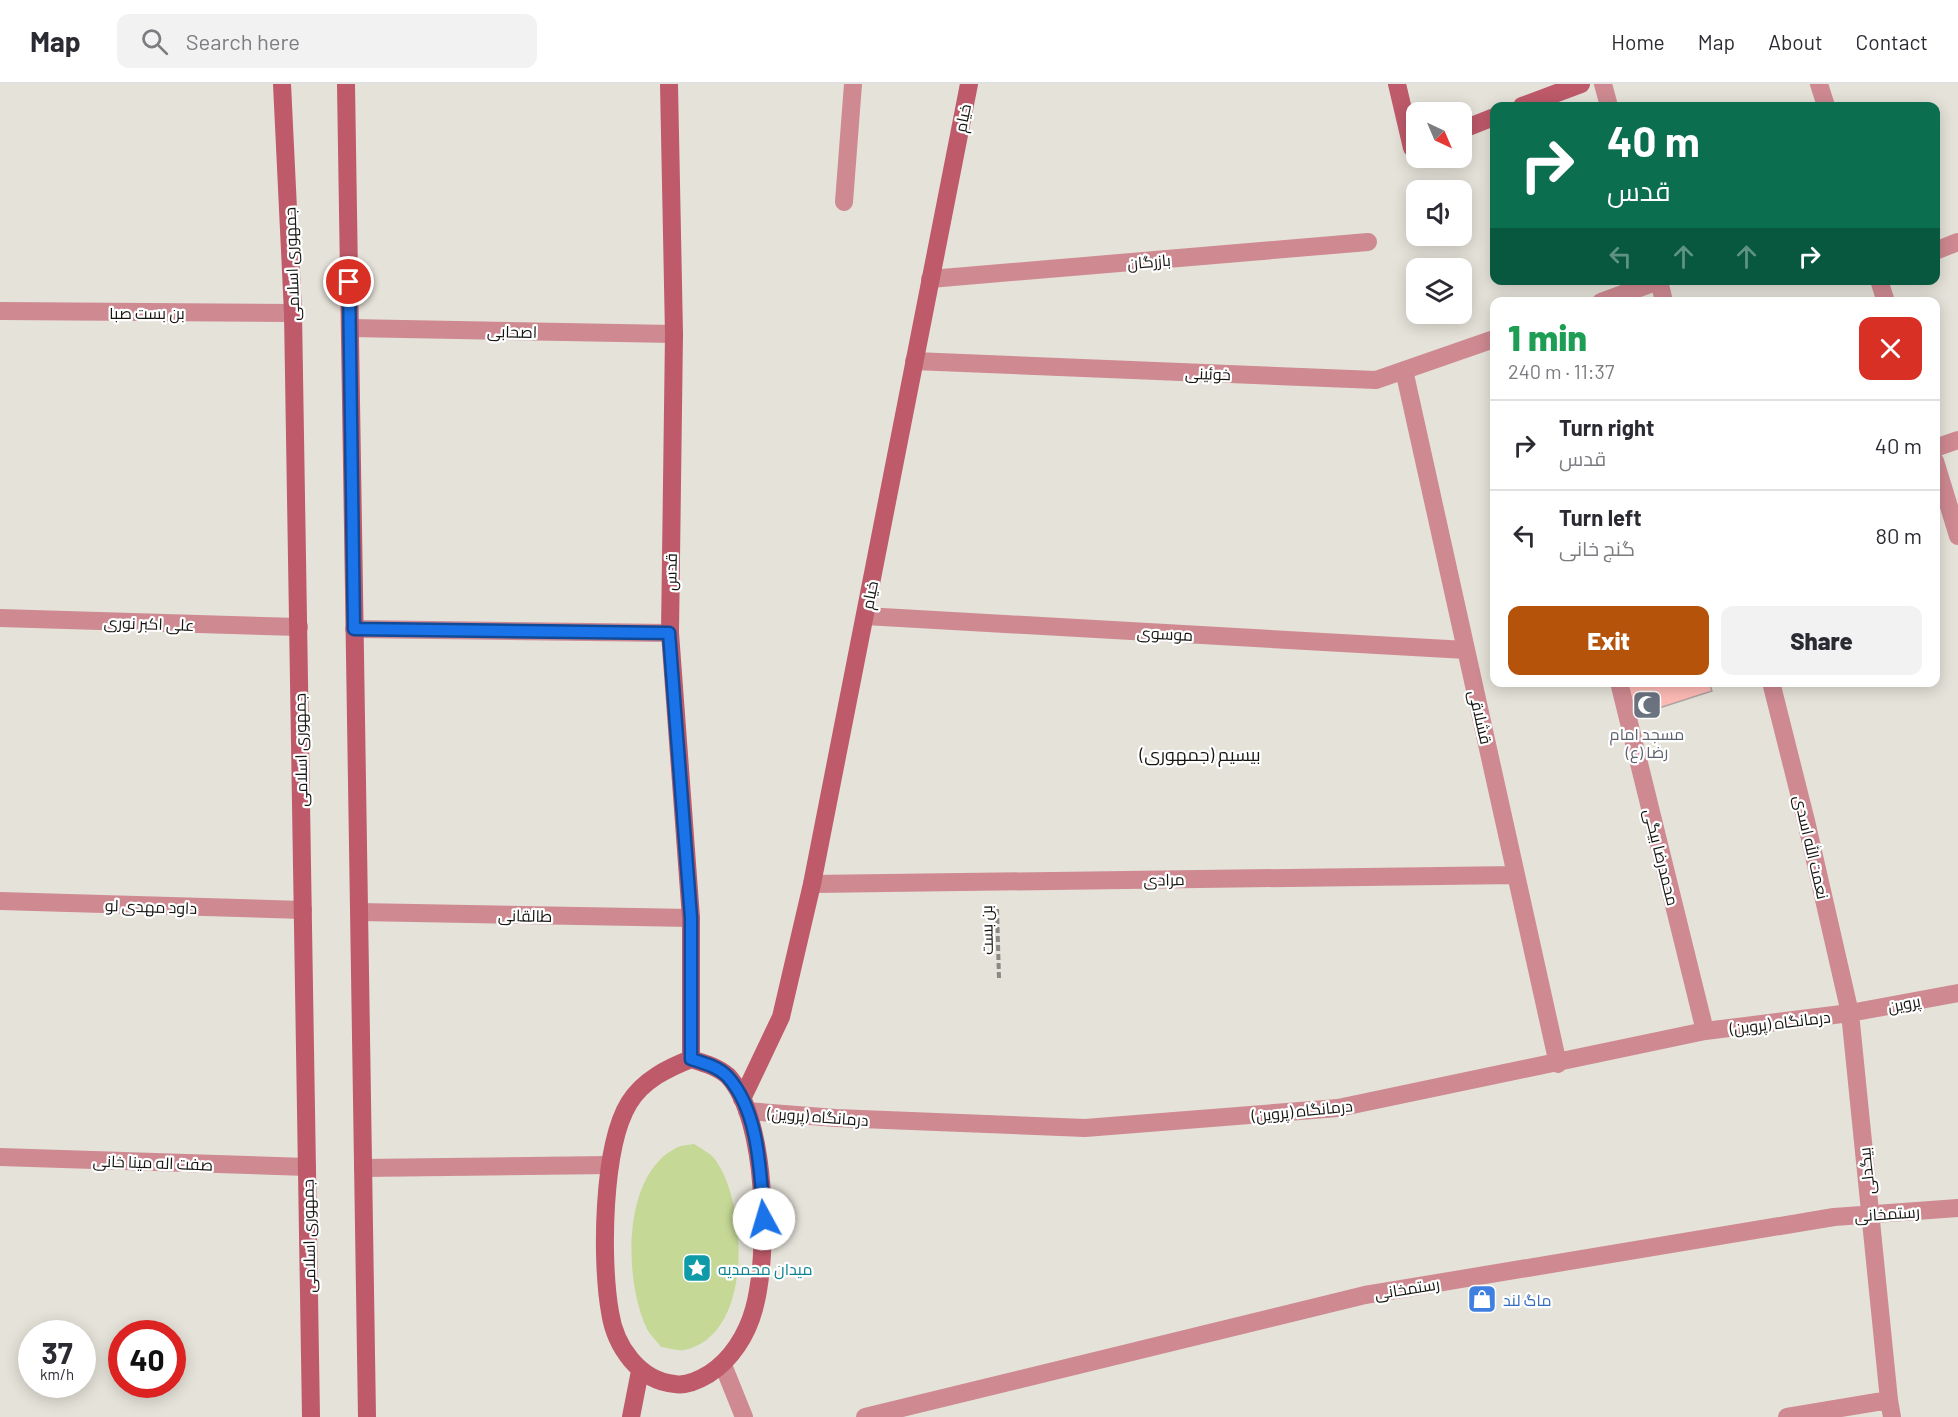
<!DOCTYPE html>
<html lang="en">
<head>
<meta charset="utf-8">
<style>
	body { margin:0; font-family:Barlow,Cairo,sans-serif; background:#f2f2f3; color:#2b2b33; height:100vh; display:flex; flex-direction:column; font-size:22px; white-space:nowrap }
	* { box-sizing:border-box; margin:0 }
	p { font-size:20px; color:#7c7c81 }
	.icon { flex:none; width:33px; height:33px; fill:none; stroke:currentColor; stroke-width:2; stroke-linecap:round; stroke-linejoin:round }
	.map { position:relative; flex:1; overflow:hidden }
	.sheet { position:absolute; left:1490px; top:213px; width:450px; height:390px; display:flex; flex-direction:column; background:#fff; border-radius:12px; box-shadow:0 3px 15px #0003 }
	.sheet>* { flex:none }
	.guide { position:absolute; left:1490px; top:18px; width:450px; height:183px; border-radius:12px; box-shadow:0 3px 15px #0003; background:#0b6e4f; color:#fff; overflow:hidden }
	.needle { width:39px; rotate:136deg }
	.fabs { position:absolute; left:1406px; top:18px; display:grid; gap:12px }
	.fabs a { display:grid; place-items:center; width:66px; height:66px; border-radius:12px; background:#fff; box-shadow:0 3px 15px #0003; font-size:30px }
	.speed { position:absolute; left:18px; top:1236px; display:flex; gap:12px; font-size:30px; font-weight:700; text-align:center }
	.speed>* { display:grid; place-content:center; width:78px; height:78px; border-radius:50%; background:#fff; box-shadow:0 3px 15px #0003; line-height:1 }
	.speed small { font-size:15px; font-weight:400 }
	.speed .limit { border:9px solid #d22; background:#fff; color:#111 }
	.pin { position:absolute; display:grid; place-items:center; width:51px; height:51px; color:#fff; margin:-26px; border:3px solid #fff; border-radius:50%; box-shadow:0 2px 6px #0007 }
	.me { position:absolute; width:66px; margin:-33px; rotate:354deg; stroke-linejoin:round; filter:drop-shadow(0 0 4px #0008) }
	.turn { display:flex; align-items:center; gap:21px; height:126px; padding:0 18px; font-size:27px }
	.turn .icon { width:78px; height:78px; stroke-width:2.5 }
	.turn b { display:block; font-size:42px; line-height:51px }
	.lanes { display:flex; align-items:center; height:57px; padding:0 18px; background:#0003; justify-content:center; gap:30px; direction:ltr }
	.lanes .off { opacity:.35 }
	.round { display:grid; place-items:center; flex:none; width:63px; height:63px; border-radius:12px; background:#f2f2f3 }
	.summary { display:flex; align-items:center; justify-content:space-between; height:102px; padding:0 18px }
	h1 { font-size:36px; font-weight:800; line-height:45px; color:#1e9e55 }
	.action { display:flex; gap:12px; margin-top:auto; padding:12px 18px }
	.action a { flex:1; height:69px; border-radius:12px; background:#b45309; color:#fff; font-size:24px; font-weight:800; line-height:69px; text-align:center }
	.action a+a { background:#f2f2f3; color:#2b2b33 }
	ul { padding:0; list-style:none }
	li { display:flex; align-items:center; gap:18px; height:90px; padding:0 18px; border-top:2px solid #e1e1e2 }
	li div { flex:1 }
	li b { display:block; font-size:22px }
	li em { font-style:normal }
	header { display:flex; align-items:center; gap:36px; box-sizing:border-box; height:84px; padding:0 30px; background:#fff; border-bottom:2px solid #e1e1e2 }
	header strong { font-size:28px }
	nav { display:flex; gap:33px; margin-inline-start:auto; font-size:21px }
	.search { width:420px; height:54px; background:#f2f2f3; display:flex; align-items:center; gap:15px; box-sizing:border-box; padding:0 21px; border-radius:12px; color:#7c7c81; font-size:22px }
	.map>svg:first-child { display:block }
</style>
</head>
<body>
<header>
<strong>Map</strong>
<div class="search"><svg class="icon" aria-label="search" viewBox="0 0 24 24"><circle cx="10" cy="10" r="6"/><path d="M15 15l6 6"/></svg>Search here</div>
<nav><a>Home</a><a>Map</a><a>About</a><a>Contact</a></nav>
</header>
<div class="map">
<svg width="1958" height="1333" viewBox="0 0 1958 1333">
	<rect width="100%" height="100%" fill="#e5e2d9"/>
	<path fill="#c5d896" d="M 694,1060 C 700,1064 708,1068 713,1073 C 748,1115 755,1252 684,1266 C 678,1267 668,1264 661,1263 C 657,1257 650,1251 647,1245 C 624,1197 621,1092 676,1064 C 681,1061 689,1061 694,1060 Z"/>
	<path fill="#febbb5" stroke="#afa4a3" stroke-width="1.5" d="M 1619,598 L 1709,598 L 1712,607 L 1628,634 Z"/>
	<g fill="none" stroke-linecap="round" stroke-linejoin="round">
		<path stroke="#8b8983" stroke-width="4" stroke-dasharray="6 3" stroke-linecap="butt" d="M 997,825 L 999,894"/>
		<path stroke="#ce8991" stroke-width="18" d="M 1603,0 L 1609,22
			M 1819,0 L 1826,22
			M 844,118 L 853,0
			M 1935,167 L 1958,158
			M 930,195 L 1368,158
			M 1659,196 L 1664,218
			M 1879,196 L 1886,218
			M 1601,218 L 1661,196
			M 0,227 L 293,229
			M 350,244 L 674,250
			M 914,277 L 1376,296 L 1494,255
			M 1404,286 L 1558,980
			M 1935,364 L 1958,356
			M 1935,377 L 1958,452
			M 865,532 L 1466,566
			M 0,534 L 299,543
			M 354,545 L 670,549
			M 1619,598 L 1705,947
			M 1771,598 L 1806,737 L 1850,929 L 1889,1316
			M 812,800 L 1516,791
			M 0,817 L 303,826
			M 359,828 L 691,834
			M 747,1027 L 836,1034 L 1085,1044 L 1338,1024 L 1705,947 L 1850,929 L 1958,909
			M 0,1073 L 307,1083
			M 363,1084 L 610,1081
			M 723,1281 L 744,1333
			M 865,1333 L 1365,1211 L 1834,1133 L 1958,1124
			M 1787,1333 L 1889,1316 L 1892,1333"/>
		<path stroke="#be5a6a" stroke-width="18" d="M 282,0 L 293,229 L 311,1333
			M 346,0 L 367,1333
			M 669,0 L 674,250 L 670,549 L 691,834 L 691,975
			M 1397,0 L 1412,64 L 1416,63
			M 1522,22 L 1581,0
			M 1461,46 L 1494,33
			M 691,975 C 704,979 718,983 728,992 C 768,1035 769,1171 754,1225 C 747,1251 731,1276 709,1290 C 699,1296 686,1302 675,1300 C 639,1297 615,1262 610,1228 C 601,1178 602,1063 629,1019 C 643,996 668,984 691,975 Z
			M 742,1015 L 781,933 L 812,800 L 969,0
			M 631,1333 L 640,1287"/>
	</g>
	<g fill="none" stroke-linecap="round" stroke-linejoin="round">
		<g stroke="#114b97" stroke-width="15">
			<path id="route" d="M 349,198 L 354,545 L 669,549 L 691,834 L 691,975 C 704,979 719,983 728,993 C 760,1029 760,1090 764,1135"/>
		</g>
		<use href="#route" stroke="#1a73e8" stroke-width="10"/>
	</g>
	<defs>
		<g id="mosque-square" transform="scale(1.5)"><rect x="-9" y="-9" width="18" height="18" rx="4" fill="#6b7280" stroke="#fff"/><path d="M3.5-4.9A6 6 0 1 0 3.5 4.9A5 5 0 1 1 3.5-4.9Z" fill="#fff"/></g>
		<g id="sight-square" transform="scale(1.5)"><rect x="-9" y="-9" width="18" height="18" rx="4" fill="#0f9aa8" stroke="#fff"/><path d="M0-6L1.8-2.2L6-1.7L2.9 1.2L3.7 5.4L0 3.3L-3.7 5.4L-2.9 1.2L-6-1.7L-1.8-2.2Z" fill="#fff"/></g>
		<g id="shop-square" transform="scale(1.5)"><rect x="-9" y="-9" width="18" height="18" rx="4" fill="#3f7fe0" stroke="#fff"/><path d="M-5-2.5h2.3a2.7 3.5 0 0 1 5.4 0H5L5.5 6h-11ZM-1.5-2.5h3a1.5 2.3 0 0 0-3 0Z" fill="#fff"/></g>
	</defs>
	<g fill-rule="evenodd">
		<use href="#mosque-square" x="1647" y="621"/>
		<use href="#sight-square" x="697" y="1184"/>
		<use href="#shop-square" x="1482" y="1215"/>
	</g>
	<g text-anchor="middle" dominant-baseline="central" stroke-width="4.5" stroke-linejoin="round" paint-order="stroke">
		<g font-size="16" fill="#161512" stroke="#fff">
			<text transform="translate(962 34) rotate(-79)">خیام</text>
			<text transform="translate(1149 177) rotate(-5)">بازرگان</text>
			<text transform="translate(291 180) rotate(-92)">جمهوری اسلامی</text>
			<text x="147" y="228">بن بست صبا</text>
			<text transform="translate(512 247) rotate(1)">اصحابی</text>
			<text transform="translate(1208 289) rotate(2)">خوئینی</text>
			<text transform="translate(670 488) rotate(-89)">قدس</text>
			<text transform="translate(869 511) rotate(-79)">خیام</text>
			<text transform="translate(149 539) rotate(2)">علی اکبر نوری</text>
			<text transform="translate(1165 549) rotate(3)">موسوی</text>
			<text transform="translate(1481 633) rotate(77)">قشلاقی</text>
			<text transform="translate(300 666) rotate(-91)">جمهوری اسلامی</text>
			<text transform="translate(1812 763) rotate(77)">نعمت الله اسدی</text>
			<text transform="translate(1662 773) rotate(76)">محمدرضا بیگی</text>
			<text transform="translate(1164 795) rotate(-1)">مرادی</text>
			<text transform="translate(151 822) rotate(2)">داود مهدی لو</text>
			<text transform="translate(525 831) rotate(1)">طالقانی</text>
			<text transform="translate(986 846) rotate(-91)">بن بست</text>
			<text transform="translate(1904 919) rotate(-11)">پروین</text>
			<text transform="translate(1780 938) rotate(-7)">درمانگاه (پروین)</text>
			<text transform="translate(1302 1026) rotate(-6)">درمانگاه (پروین)</text>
			<text transform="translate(818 1032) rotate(4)">درمانگاه (پروین)</text>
			<text transform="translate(153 1078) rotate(2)">صفت اله مینا خانی</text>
			<text transform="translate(1866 1087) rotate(-96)">بیگدلی</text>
			<text transform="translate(1887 1129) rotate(-4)">رستمخانی</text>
			<text transform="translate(308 1152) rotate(-91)">جمهوری اسلامی</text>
			<text transform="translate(1407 1204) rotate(-9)">رستمخانی</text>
		</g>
		<g font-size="16" fill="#5b616d" stroke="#fff">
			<text x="1647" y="649">مسجد امام<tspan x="1647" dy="18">رضا (ع)</tspan></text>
		</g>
		<g font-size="16" fill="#0d838f" stroke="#fff" text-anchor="start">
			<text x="718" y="1184">میدان محمدیه</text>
		</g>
		<g font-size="16" fill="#366cbe" stroke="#fff" text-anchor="start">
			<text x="1503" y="1215">ماگ لند</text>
		</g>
		<g font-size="18" fill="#161512" stroke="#fff">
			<text x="1200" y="670">(بیسیم (جمهوری</text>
		</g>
	</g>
</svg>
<div class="fabs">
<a><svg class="needle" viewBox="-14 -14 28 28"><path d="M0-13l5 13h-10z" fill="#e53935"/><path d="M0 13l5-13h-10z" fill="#7c7c81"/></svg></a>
<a><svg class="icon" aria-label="sound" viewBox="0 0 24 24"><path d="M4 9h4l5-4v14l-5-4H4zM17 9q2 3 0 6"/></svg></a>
<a><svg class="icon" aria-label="layers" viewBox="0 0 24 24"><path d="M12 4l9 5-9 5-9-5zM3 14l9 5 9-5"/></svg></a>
</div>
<div class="speed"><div>37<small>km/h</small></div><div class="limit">40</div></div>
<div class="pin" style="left:349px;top:198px;background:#d93025"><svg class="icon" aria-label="arrive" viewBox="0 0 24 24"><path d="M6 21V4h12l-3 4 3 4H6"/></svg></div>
<svg class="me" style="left:764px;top:1135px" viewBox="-20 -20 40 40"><circle r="19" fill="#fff"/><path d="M0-13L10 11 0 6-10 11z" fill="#1a73e8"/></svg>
<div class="guide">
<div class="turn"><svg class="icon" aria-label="right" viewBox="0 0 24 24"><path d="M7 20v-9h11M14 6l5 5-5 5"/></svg><div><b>40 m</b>قدس</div></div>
<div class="lanes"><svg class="icon off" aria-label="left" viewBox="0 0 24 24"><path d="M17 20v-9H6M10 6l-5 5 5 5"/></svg><svg class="icon off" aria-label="ahead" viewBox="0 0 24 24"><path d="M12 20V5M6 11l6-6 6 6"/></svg><svg class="icon off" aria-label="ahead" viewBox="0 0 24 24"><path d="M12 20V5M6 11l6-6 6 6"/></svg><svg class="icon" aria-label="right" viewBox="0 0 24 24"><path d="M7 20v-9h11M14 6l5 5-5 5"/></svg></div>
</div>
<section class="sheet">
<div class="summary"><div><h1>1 min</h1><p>240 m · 11:37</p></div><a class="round" style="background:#d93025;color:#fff"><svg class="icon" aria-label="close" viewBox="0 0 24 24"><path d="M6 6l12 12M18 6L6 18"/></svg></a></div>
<ul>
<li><svg class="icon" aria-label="right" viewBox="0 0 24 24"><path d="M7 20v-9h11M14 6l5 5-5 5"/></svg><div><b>Turn right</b><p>قدس</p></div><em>40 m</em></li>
<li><svg class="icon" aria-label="left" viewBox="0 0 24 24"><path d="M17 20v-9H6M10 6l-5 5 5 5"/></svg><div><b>Turn left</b><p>گنج خانی</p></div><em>80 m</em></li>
</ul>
<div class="action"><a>Exit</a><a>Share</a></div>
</section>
</div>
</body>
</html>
